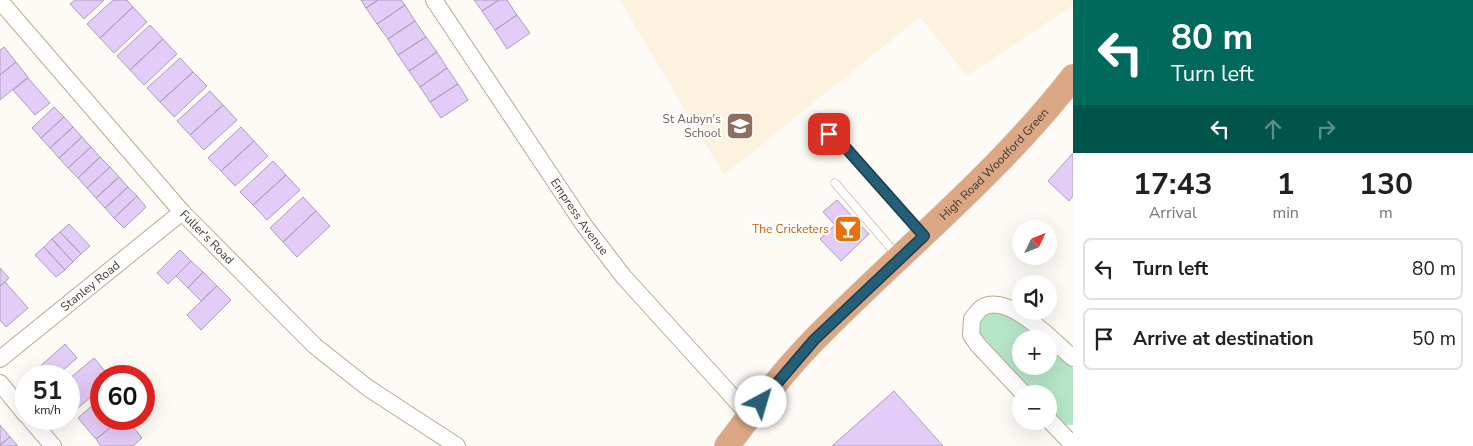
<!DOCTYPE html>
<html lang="en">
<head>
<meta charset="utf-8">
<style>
	body { margin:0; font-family:"Nunito Sans",sans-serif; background:#f2f2f2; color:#202124; height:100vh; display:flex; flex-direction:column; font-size:19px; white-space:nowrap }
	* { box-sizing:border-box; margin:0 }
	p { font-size:16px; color:#757577 }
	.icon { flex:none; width:28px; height:28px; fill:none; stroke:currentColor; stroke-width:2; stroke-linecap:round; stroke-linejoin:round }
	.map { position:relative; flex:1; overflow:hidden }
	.drawer { display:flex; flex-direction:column; background:#fff; width:400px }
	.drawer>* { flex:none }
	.guide { background:#00695c; color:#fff; overflow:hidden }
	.needle { width:32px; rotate:47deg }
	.controls { position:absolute; left:1012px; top:220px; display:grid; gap:10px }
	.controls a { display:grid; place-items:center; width:45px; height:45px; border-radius:50%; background:#fff; box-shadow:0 5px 20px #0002; font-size:25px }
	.speed { position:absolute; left:15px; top:365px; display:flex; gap:10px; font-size:25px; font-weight:700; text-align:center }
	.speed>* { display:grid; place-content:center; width:65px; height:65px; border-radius:50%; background:#fff; box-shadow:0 5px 20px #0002; line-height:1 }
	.speed small { font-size:12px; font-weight:400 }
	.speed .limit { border:8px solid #d22; background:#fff; color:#111 }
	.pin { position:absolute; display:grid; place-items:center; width:42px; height:42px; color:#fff; margin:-21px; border-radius:10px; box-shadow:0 2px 8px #0006 }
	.me { position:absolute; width:55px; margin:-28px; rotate:39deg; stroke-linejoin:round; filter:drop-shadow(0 0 4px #0008) }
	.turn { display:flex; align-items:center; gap:18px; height:105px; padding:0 15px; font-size:22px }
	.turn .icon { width:65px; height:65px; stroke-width:2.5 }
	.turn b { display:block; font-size:35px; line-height:42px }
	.lanes { display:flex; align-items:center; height:48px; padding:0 15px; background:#0003; justify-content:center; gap:25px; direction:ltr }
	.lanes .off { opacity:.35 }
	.eta { display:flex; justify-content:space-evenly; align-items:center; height:85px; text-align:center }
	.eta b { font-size:30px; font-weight:700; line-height:35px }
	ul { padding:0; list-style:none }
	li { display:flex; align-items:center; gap:15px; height:62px; margin:0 10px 8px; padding:0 5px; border:2px solid #e0e0e0; border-radius:8px }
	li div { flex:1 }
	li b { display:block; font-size:19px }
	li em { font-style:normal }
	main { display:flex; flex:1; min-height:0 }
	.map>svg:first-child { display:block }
</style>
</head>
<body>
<main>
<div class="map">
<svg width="1073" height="446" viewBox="0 0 1073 446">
	<rect width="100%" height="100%" fill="#fefbf6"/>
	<path fill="#fdf2de" d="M 620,0 L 1073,0 L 1073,5 L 967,76 L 920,17 L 724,175 Z"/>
	<path fill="#b6e6c8" d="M 1006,309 L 1041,339 L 1021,339 L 1021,366 L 1049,366 L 1049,346 L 1073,368 L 1073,425 L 1061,425 L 1049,412 L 1049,394 L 1032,394 L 980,333 L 978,325 L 982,313 Z"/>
	<path fill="#e4ccf8" stroke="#ab9eb6" d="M 75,0 L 104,0 L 84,19 L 70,4 Z
		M 113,0 L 127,0 L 133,7 L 100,38 L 87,24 Z
		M 361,0 L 378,0 L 366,8 Z
		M 378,0 L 401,0 L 405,5 L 377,24 L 366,8 Z
		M 474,0 L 499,0 L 482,11 Z
		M 499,0 L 507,0 L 517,15 L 495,30 L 482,11 Z
		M 405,5 L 415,21 L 388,39 L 377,24 Z
		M 133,7 L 147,22 L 114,53 L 100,38 Z
		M 517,15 L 530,33 L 507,49 L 495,30 Z
		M 415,21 L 426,37 L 398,55 L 388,39 Z
		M 150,25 L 163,39 L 130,70 L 117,56 Z
		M 426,37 L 437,52 L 409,71 L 398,55 Z
		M 163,39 L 177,54 L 144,85 L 130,70 Z
		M 4,47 L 16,62 L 0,75 L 0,50 Z
		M 437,52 L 447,68 L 420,87 L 409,71 Z
		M 180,58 L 193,72 L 160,102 L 147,88 Z
		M 16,62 L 28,77 L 0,100 L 0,75 Z
		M 447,68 L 458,84 L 430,102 L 420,87 Z
		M 193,72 L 207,86 L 174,117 L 160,102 Z
		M 28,78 L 50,103 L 35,115 L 13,90 Z
		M 458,84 L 468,100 L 441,118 L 430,102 Z
		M 210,91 L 223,105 L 190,135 L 177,121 Z
		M 223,105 L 237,120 L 204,150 L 190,135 Z
		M 54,107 L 64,117 L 41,138 L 32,128 Z
		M 64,117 L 73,127 L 50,148 L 41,138 Z
		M 73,127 L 82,137 L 59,158 L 50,148 Z
		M 241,127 L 254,141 L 221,171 L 208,158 Z
		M 82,137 L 91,147 L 68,168 L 59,158 Z
		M 254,141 L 268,156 L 235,186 L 221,171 Z
		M 91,147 L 100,157 L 78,178 L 68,168 Z
		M 1073,153 L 1073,196 L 1069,201 L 1048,181 Z
		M 100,157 L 110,167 L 87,188 L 78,178 Z
		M 273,161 L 286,175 L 253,205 L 240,192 Z
		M 110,167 L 119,177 L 96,198 L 87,188 Z
		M 286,175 L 300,190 L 267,220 L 253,205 Z
		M 119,177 L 128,187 L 105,208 L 96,198 Z
		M 128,187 L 137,196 L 114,218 L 105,208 Z
		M 137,196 L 146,207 L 124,228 L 114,218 Z
		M 303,197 L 316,211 L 283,242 L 270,228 Z
		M 837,200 L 869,234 L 841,261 L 820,239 L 835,225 L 823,212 Z
		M 316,211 L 330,226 L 297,257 L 283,242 Z
		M 69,224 L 90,246 L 81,254 L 60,232 Z
		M 60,232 L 81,254 L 73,262 L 52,239 Z
		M 52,239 L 73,262 L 65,270 L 44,247 Z
		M 44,247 L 65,270 L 56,277 L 35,255 Z
		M 180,250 L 191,261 L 168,284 L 157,273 Z
		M 191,261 L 203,272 L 188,288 L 176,276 Z
		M 0,268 L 9,278 L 0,286 Z
		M 203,272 L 217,286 L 201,301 L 188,288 Z
		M 5,282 L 28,308 L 6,327 L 0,320 L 0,286 Z
		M 217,286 L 231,300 L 201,330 L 187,315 Z
		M 65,344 L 77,358 L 56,376 L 41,376 L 36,370 Z
		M 94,358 L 109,376 L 101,376 L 101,388 L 70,415 L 69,379 Z
		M 894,391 L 943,446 L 832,446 Z
		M 101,398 L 101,419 L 121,419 L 96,439 L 78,418 Z
		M 121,419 L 127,419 L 142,438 L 133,446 L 101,446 L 96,439 Z
		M 0,425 L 10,437 L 0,445 Z
		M 10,437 L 18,446 L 0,446 L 0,445 Z"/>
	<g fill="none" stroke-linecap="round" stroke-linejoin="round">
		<g stroke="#b7aa91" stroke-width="9">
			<path id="service" d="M 814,142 L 829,135 L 838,139 L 921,234
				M 835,183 L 897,255"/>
		</g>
		<g stroke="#b7aa91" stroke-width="18">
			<g id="minor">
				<path id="s1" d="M 434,0 L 584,225 L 623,276 L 750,416"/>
				<path id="s2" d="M 0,1 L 182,212 L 315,346 L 368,388 L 457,446"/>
				<path id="s3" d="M 0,359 L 182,212"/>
				<path d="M 0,383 L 26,415"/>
				<path d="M 1024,394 L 978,345 L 971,335 L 972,319 C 975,315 979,309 983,307 C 1010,293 1054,342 1073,358"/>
				<path d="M 30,419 L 53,446"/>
				<path d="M 1049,420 L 1073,445"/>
			</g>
		</g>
		<g stroke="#d9d8d5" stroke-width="26">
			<g id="primary">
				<path id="s4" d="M 727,446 C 754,410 782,373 813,341 C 900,252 997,175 1073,77"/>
			</g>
		</g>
		<use href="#service" stroke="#fff" stroke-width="8"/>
		<use href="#minor" stroke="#fff" stroke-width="16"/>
		<use href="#primary" stroke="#dca784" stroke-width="25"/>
	</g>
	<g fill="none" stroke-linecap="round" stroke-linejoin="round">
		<g stroke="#173e4d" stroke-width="12">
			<path id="route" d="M 761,402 L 814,340 L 924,236 L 838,139 L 829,134"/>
		</g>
		<use href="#route" stroke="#245f77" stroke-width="9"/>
	</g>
	<defs>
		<g id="school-square" transform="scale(1.4375)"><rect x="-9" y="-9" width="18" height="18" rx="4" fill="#8d6e63" stroke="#fff"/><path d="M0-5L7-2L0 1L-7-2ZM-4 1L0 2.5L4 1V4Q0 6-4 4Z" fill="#fff"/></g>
		<g id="bar-square" transform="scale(1.4375)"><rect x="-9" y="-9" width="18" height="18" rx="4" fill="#e8710a" stroke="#fff"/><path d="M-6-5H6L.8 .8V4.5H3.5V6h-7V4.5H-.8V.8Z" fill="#fff"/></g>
	</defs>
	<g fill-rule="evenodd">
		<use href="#school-square" x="740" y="126"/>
		<use href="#bar-square" x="848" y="229"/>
	</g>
	<g text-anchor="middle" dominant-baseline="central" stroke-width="4" stroke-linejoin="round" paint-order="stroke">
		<g font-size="12" fill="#785e54" stroke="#fff" text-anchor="end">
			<text x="721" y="119">St Aubyn's<tspan x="721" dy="14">School</tspan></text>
		</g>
		<g font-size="12" fill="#3f3a2f" stroke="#fff">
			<text stroke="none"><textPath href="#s4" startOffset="389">High Road Woodford Green</textPath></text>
			<text stroke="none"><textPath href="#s1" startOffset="261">Empress Avenue</textPath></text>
			<text stroke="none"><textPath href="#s2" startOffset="314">Fuller's Road</textPath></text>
			<text stroke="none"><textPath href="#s3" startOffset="116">Stanley Road</textPath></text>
		</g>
		<g font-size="12" fill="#c56008" stroke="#fff" text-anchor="end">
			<text x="829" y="229">The Cricketers</text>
		</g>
	</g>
</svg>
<div class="controls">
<a><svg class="needle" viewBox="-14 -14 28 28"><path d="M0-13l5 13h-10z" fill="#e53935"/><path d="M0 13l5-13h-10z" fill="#757577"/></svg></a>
<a><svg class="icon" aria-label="sound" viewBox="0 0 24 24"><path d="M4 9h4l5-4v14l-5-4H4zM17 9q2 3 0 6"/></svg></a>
<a>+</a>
<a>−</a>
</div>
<div class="speed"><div>51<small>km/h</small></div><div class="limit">60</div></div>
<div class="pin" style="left:829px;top:134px;background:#d93025"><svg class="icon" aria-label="arrive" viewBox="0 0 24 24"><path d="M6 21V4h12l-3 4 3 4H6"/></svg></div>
<svg class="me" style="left:761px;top:402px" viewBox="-20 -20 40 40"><circle r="19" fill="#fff"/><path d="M0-13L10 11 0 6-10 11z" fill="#245f77"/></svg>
</div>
<section class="drawer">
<div class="guide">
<div class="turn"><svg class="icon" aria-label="left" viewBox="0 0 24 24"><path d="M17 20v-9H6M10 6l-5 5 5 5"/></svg><div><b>80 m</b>Turn left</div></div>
<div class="lanes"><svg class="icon" aria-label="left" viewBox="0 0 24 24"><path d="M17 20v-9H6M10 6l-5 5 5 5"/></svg><svg class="icon off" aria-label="ahead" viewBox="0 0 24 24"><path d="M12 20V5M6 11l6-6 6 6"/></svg><svg class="icon off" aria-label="right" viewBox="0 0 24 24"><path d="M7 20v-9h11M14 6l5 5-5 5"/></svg></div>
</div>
<div class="eta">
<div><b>17:43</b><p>Arrival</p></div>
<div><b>1</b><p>min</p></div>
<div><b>130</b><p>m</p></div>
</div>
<ul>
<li><svg class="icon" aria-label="left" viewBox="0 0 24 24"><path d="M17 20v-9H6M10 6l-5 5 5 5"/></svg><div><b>Turn left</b></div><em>80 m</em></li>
<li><svg class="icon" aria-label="arrive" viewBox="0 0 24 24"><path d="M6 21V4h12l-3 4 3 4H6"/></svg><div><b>Arrive at destination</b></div><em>50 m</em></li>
</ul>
</section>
</main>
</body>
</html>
